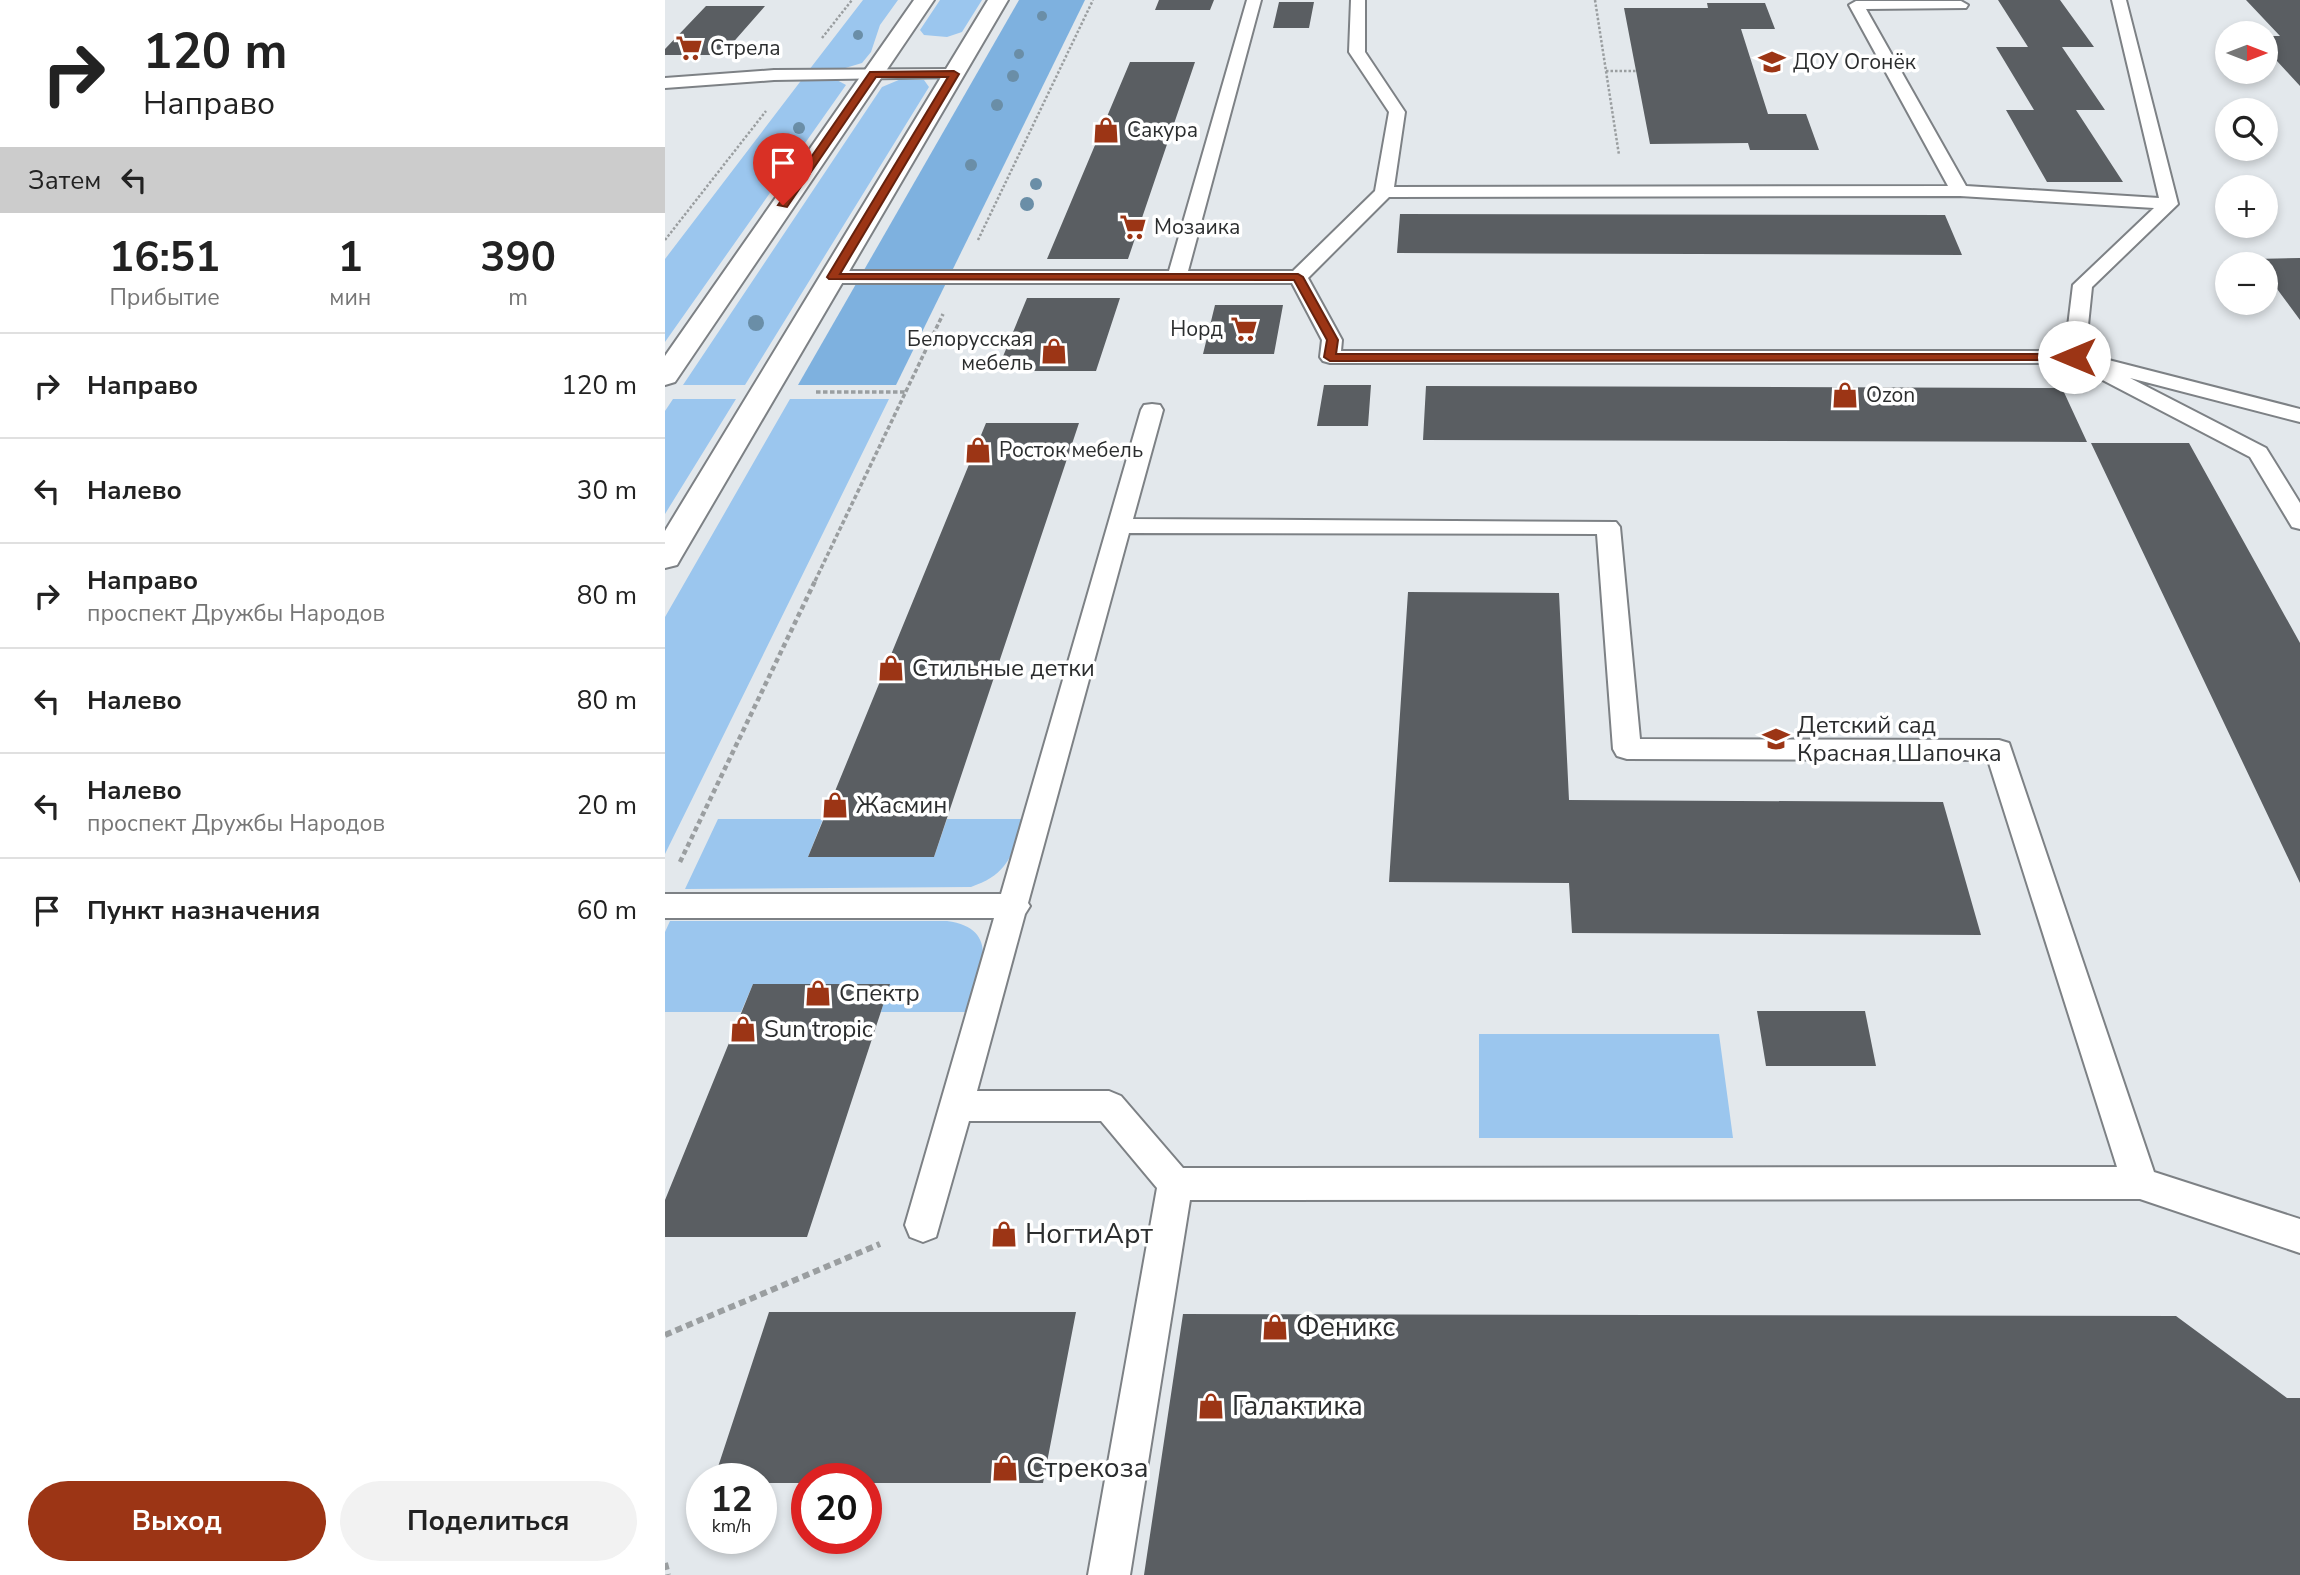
<!DOCTYPE html>
<html lang="ru">
<head>
<meta charset="utf-8">
<style>
	body { margin:0; font-family:"Nunito Sans",sans-serif; background:#f2f2f2; color:#222; height:100vh; display:flex; flex-direction:column; font-size:26px; white-space:nowrap }
	* { box-sizing:border-box; margin:0 }
	p { font-size:23px; color:#767676 }
	.icon { flex:none; width:38px; height:38px; fill:none; stroke:currentColor; stroke-width:2; stroke-linecap:round; stroke-linejoin:round }
	.map { position:relative; flex:1; overflow:hidden }
	.sheet { display:flex; flex-direction:column; background:#fff; width:665px }
	.sheet>* { flex:none }
	.banner { background:#fff; color:#222; overflow:hidden }
	.needle { width:46px; rotate:90deg }
	.controls { position:absolute; left:1550px; top:21px; display:grid; gap:14px }
	.controls a { display:grid; place-items:center; width:63px; height:63px; border-radius:50%; background:#fff; box-shadow:0 4px 10px #0003; font-size:35px }
	.speed { position:absolute; left:21px; top:1463px; display:flex; gap:14px; font-size:35px; font-weight:700; text-align:center }
	.speed>* { display:grid; place-content:center; width:91px; height:91px; border-radius:50%; background:#fff; box-shadow:0 4px 10px #0003; line-height:1 }
	.speed small { font-size:18px; font-weight:400 }
	.speed .limit { border:10px solid #d22; background:#fff; color:#111 }
	.pin { position:absolute; display:grid; place-items:center; width:60px; height:60px; color:#fff; margin:-72px -30px; border-radius:50% 50% 50% 0; rotate:-45deg; box-shadow:0 0 7px #0007 }
	.pin .icon { rotate:45deg }
	.me { position:absolute; width:77px; margin:-38px; rotate:270deg; stroke-linejoin:round; filter:drop-shadow(0 0 5px #0008) }
	.turn { display:flex; align-items:center; gap:24px; height:147px; padding:0 28px; font-size:32px }
	.turn .icon { width:91px; height:91px; stroke-width:2.5 }
	.turn b { display:block; font-size:49px; line-height:60px }
	.then { display:flex; align-items:center; height:66px; padding:0 28px; background:#0003; gap:14px; font-size:26px }
	.eta { display:flex; justify-content:space-evenly; align-items:center; height:119px; text-align:center }
	.eta b { font-size:42px; font-weight:700; line-height:49px }
	.primary-button { display:flex; gap:14px; margin-top:auto; padding:14px 28px }
	.primary-button a { flex:1; height:80px; border-radius:42px; background:#9c3515; color:#fff; font-size:28px; font-weight:700; line-height:80px; text-align:center }
	.primary-button a+a { background:#f2f2f2; color:#222 }
	ul { padding:0; list-style:none }
	li { display:flex; align-items:center; gap:21px; height:105px; padding:0 28px; border-top:2px solid #e0e0e0 }
	li div { flex:1 }
	li b { display:block; font-size:26px }
	li em { font-style:normal }
	main { display:flex; flex:1; min-height:0 }
	.map>svg:first-child { display:block }
</style>
</head>
<body>
<main>
<section class="sheet">
<div class="banner">
<div class="turn"><svg class="icon" aria-label="right" viewBox="0 0 24 24"><path d="M7 20v-9h11M14 6l5 5-5 5"/></svg><div><b>120 m</b>Направо</div></div>
<div class="then">Затем<svg class="icon" aria-label="left" viewBox="0 0 24 24"><path d="M17 20v-9H6M10 6l-5 5 5 5"/></svg></div>
</div>
<div class="eta">
<div><b>16:51</b><p>Прибытие</p></div>
<div><b>1</b><p>мин</p></div>
<div><b>390</b><p>m</p></div>
</div>
<ul>
<li><svg class="icon" aria-label="right" viewBox="0 0 24 24"><path d="M7 20v-9h11M14 6l5 5-5 5"/></svg><div><b>Направо</b></div><em>120 m</em></li>
<li><svg class="icon" aria-label="left" viewBox="0 0 24 24"><path d="M17 20v-9H6M10 6l-5 5 5 5"/></svg><div><b>Налево</b></div><em>30 m</em></li>
<li><svg class="icon" aria-label="right" viewBox="0 0 24 24"><path d="M7 20v-9h11M14 6l5 5-5 5"/></svg><div><b>Направо</b><p>проспект Дружбы Народов</p></div><em>80 m</em></li>
<li><svg class="icon" aria-label="left" viewBox="0 0 24 24"><path d="M17 20v-9H6M10 6l-5 5 5 5"/></svg><div><b>Налево</b></div><em>80 m</em></li>
<li><svg class="icon" aria-label="left" viewBox="0 0 24 24"><path d="M17 20v-9H6M10 6l-5 5 5 5"/></svg><div><b>Налево</b><p>проспект Дружбы Народов</p></div><em>20 m</em></li>
<li><svg class="icon" aria-label="arrive" viewBox="0 0 24 24"><path d="M6 21V4h12l-3 4 3 4H6"/></svg><div><b>Пункт назначения</b></div><em>60 m</em></li>
</ul>
<div class="primary-button"><a>Выход</a><a>Поделиться</a></div>
</section>
<div class="map">
<svg width="1635" height="1575" viewBox="0 0 1635 1575">
	<rect width="100%" height="100%" fill="#e3e8ec"/>
	<path fill="#9bc6ee" d="M 198,0 L 233,0 L 215,25 L 206,52 L 197,63 L 177,69 L 144,70 Z
		M 275,0 L 317,0 L 297,32 L 282,37 L 259,35 L 255,30 Z
		M 138,78 L 170,79 L 181,85 L 0,342 L 0,259 Z
		M 236,79 L 259,80 L 264,87 L 80,385 L 18,385 L 217,87 Z
		M 8,399 L 71,399 L 0,514 L 0,411 Z
		M 125,399 L 224,399 L 0,854 L 0,617 Z
		M 53,819 L 158,819 L 143,857 L 269,857 L 282,819 L 358,819 C 348,854 344,874 306,887 L 20,889 Z
		M 5,921 L 282,921 C 339,929 314,975 303,1012 L 216,1012 L 224,984 L 88,984 L 76,1012 L 0,1012 L 0,932 Z
		M 814,1034 L 1054,1034 L 1068,1138 L 814,1138 Z"/>
	<path fill="#7eb1df" d="M 354,0 L 420,0 L 231,385 L 133,385 Z"/>
	<path fill="#5a5e62" d="M 494,0 L 549,0 L 545,10 L 490,10 Z
		M 1333,0 L 1395,0 L 1429,47 L 1397,47 L 1440,110 L 1411,110 L 1458,182 L 1382,182 L 1341,110 L 1369,110 L 1331,47 L 1363,47 Z
		M 1581,0 L 1635,0 L 1635,86 L 1601,49 L 1601,36 L 1615,36 Z
		M 614,2 L 649,2 L 644,28 L 608,28 Z
		M 1042,3 L 1100,3 L 1110,29 L 1076,29 L 1103,114 L 1141,114 L 1154,150 L 1085,150 L 1083,143 L 985,144 L 959,8 L 1043,8 Z
		M 41,6 L 100,6 L 57,55 L 0,55 L 0,49 Z
		M 465,62 L 530,62 L 463,259 L 382,259 Z
		M 735,214 L 1280,215 L 1297,255 L 732,253 Z
		M 1635,258 L 1635,320 L 1601,274 L 1601,264 L 1594,264 L 1590,259 Z
		M 362,298 L 455,298 L 431,371 L 332,371 Z
		M 550,305 L 618,305 L 609,354 L 538,354 Z
		M 659,385 L 706,385 L 703,426 L 652,426 Z
		M 761,386 L 1397,388 L 1422,442 L 758,440 Z
		M 321,423 L 414,423 L 269,857 L 143,857 Z
		M 1426,443 L 1524,443 L 1635,643 L 1635,883 Z
		M 743,592 L 894,593 L 904,800 L 1278,802 L 1316,935 L 907,933 L 904,883 L 724,882 Z
		M 88,984 L 225,984 L 142,1237 L 0,1237 L 0,1200 Z
		M 1092,1011 L 1200,1011 L 1211,1066 L 1101,1066 Z
		M 104,1312 L 411,1312 L 378,1483 L 201,1483 L 201,1479 L 142,1479 L 142,1483 L 96,1483 L 96,1479 L 49,1479 Z
		M 518,1314 L 1511,1316 L 1622,1398 L 1635,1398 L 1635,1575 L 479,1575 Z"/>
	<g fill="none" stroke-linecap="round" stroke-linejoin="round">
		<g stroke="#7d8185" stroke-width="4">
			<path id="lane" d="M 582,0 L 596,0 L 523,271 L 628,271 L 710,191 L 724,112 L 684,52 L 686,0 L 700,0 L 700,52 L 740,112 L 729,187 L 1283,186 L 1184,5 L 1191,1 L 1296,1 L 1303,5 L 1301,8 L 1201,9 L 1301,186 L 1494,198 L 1447,0 L 1461,0 L 1513,204 L 1427,287 L 1420,354 L 1635,409 L 1635,422 L 1465,378 L 1601,448 L 1635,503 L 1635,529 L 1627,527 L 1585,457 L 1405,363 L 665,363 L 658,361 L 655,357 L 657,340 L 627,283 L 168,283 L 158,277 L 168,271 L 504,271 ZM 1295,196 L 1489,208 L 1408,285 L 1400,351 L 676,351 L 677,340 L 643,278 L 724,197 Z
				M 289,69 L 294,71 L 297,74 L 294,77 L 109,80 L 0,88 L 0,78 L 109,70 Z
				M 487,404 L 495,405 L 498,410 L 468,519 L 951,522 L 955,527 L 975,739 L 1334,740 L 1344,743 L 1489,1172 L 1635,1219 L 1635,1253 L 1475,1199 L 525,1200 L 465,1575 L 423,1575 L 492,1188 L 436,1121 L 304,1121 L 271,1237 L 258,1242 L 245,1237 L 240,1225 L 329,918 L 0,918 L 0,894 L 336,894 L 476,410 L 479,405 ZM 464,533 L 932,534 L 948,749 L 952,756 L 962,759 L 1323,760 L 1452,1167 L 518,1168 L 456,1096 L 444,1091 L 312,1091 L 360,914 L 365,906 L 363,903 Z"/>
		</g>
		<g stroke="#7d8185" stroke-width="4">
			<path id="secondary" d="M 249,0 L 269,0 L 10,382 L 0,385 L 0,356 Z
				M 323,0 L 343,0 L 16,558 L 12,565 L 0,568 L 0,531 Z"/>
		</g>
		<path stroke="#9a9ea0" stroke-width="2.5" stroke-dasharray="2.5 2" stroke-linecap="butt" d="M 930,0 L 954,155
			M 157,38 L 187,0
			M 941,71 L 971,71
			M 0,240 L 101,111
			M 313,240 L 428,0"/>
		<path stroke="#9a9ea0" stroke-width="3.5" stroke-dasharray="4.5 2.5" stroke-linecap="butt" d="M 151,392 L 240,392
			M 150,581 L 278,314"/>
		<path stroke="#9a9ea0" stroke-width="4.5" stroke-dasharray="5 3.5" stroke-linecap="butt" d="M 15,862 L 151,579"/>
		<path stroke="#9a9ea0" stroke-width="6" stroke-dasharray="7 4.5" stroke-linecap="butt" d="M 0,1335 L 215,1244
			M 0,1563 L 3,1575"/>
		<use href="#lane" fill="#fff" fill-rule="evenodd"/>
		<use href="#secondary" fill="#fff" fill-rule="evenodd"/>
	</g>
	<g fill="#6a8ea7">
		<circle cx="377" cy="16" r="5"/>
		<circle cx="193" cy="35" r="5"/>
		<circle cx="354" cy="54" r="5"/>
		<circle cx="348" cy="76" r="6"/>
		<circle cx="332" cy="105" r="6"/>
		<circle cx="134" cy="128" r="6"/>
		<circle cx="306" cy="165" r="6"/>
		<circle cx="371" cy="184" r="6"/>
		<circle cx="362" cy="204" r="7"/>
		<circle cx="91" cy="323" r="8"/>
	</g>
	<path fill="#9c3515" stroke="#65220e" stroke-width="2" d="M 289,71 L 294,74 L 175,274 L 633,274 L 638,277 L 673,340 L 671,354 L 1409,354 L 1415,357 L 1409,360 L 665,361 L 659,357 L 662,340 L 629,280 L 164,279 L 162,277 L 283,77 L 211,77 L 122,207 L 113,205 L 205,72 Z"/>
	<defs>
		<g id="supermarket-bare" transform="scale(2.1)"><path d="M-6-5.5h2.5l.6 2H6L4.5 2H-2.5L-4.4-4H-6ZM-1.5 3.2a1.3 1.3 0 1 0 .1 0ZM3 3.2a1.3 1.3 0 1 0 .1 0Z" fill="#9c3515" stroke="#fff" stroke-width="2.5" paint-order="stroke"/></g>
		<g id="school-bare" transform="scale(2.1)"><path d="M0-5L7-2L0 1L-7-2ZM-4 1L0 2.5L4 1V4Q0 6-4 4Z" fill="#9c3515" stroke="#fff" stroke-width="2.5" paint-order="stroke"/></g>
		<g id="shop-bare" transform="scale(2.1)"><path d="M-5-2.5h2.3a2.7 3.5 0 0 1 5.4 0H5L5.5 6h-11ZM-1.5-2.5h3a1.5 2.3 0 0 0-3 0Z" fill="#9c3515" stroke="#fff" stroke-width="2.5" paint-order="stroke"/></g>
	</defs>
	<g fill-rule="evenodd">
		<use href="#supermarket-bare" x="24" y="48"/>
		<use href="#school-bare" x="1107" y="62"/>
		<use href="#shop-bare" x="441" y="130"/>
		<use href="#supermarket-bare" x="468" y="227"/>
		<use href="#supermarket-bare" x="579" y="329"/>
		<use href="#shop-bare" x="389" y="351"/>
		<use href="#shop-bare" x="1180" y="395"/>
		<use href="#shop-bare" x="313" y="450"/>
		<use href="#shop-bare" x="226" y="668"/>
		<use href="#school-bare" x="1111" y="739"/>
		<use href="#shop-bare" x="170" y="805"/>
		<use href="#shop-bare" x="153" y="993"/>
		<use href="#shop-bare" x="78" y="1029"/>
		<use href="#shop-bare" x="339" y="1234"/>
		<use href="#shop-bare" x="610" y="1327"/>
		<use href="#shop-bare" x="546" y="1406"/>
		<use href="#shop-bare" x="340" y="1468"/>
	</g>
	<g text-anchor="middle" dominant-baseline="central" stroke-width="7" stroke-linejoin="round" paint-order="stroke">
		<g font-size="21" fill="#2b2d2e" stroke="#fff" text-anchor="start">
			<text x="45" y="48">Стрела</text>
			<text x="1128" y="62">ДОУ Огонёк</text>
			<text x="462" y="130">Сакура</text>
			<text x="489" y="227">Мозаика</text>
			<text x="558" y="329" text-anchor="end">Норд</text>
			<text x="368" y="339" text-anchor="end">Белорусская<tspan x="368" dy="24">мебель</tspan></text>
			<text x="1201" y="395">Ozon</text>
			<text x="334" y="450">Росток мебель</text>
		</g>
		<g font-size="24" fill="#2b2d2e" stroke="#fff" text-anchor="start">
			<text x="247" y="668">Стильные детки</text>
			<text x="1132" y="725">Детский сад<tspan x="1132" dy="28">Красная Шапочка</tspan></text>
			<text x="191" y="805">Жасмин</text>
			<text x="174" y="993">Спектр</text>
			<text x="99" y="1029">Sun tropic</text>
		</g>
		<g font-size="28" fill="#2b2d2e" stroke="#fff" text-anchor="start">
			<text x="360" y="1234">НогтиАрт</text>
			<text x="631" y="1327">Феникс</text>
			<text x="567" y="1406">Галактика</text>
			<text x="361" y="1468">Стрекоза</text>
		</g>
	</g>
</svg>
<div class="controls">
<a><svg class="needle" viewBox="-14 -14 28 28"><path d="M0-13l5 13h-10z" fill="#e53935"/><path d="M0 13l5-13h-10z" fill="#767676"/></svg></a>
<a><svg class="icon" aria-label="search" viewBox="0 0 24 24"><circle cx="10" cy="10" r="6"/><path d="M15 15l6 6"/></svg></a>
<a>+</a>
<a>−</a>
</div>
<div class="speed"><div>12<small>km/h</small></div><div class="limit">20</div></div>
<div class="pin" style="left:118px;top:205px;background:#d93025"><svg class="icon" aria-label="arrive" viewBox="0 0 24 24"><path d="M6 21V4h12l-3 4 3 4H6"/></svg></div>
<svg class="me" style="left:1409px;top:357px" viewBox="-20 -20 40 40"><circle r="19" fill="#fff"/><path d="M0-13L10 11 0 6-10 11z" fill="#9c3515"/></svg>
</div>
</main>
</body>
</html>
